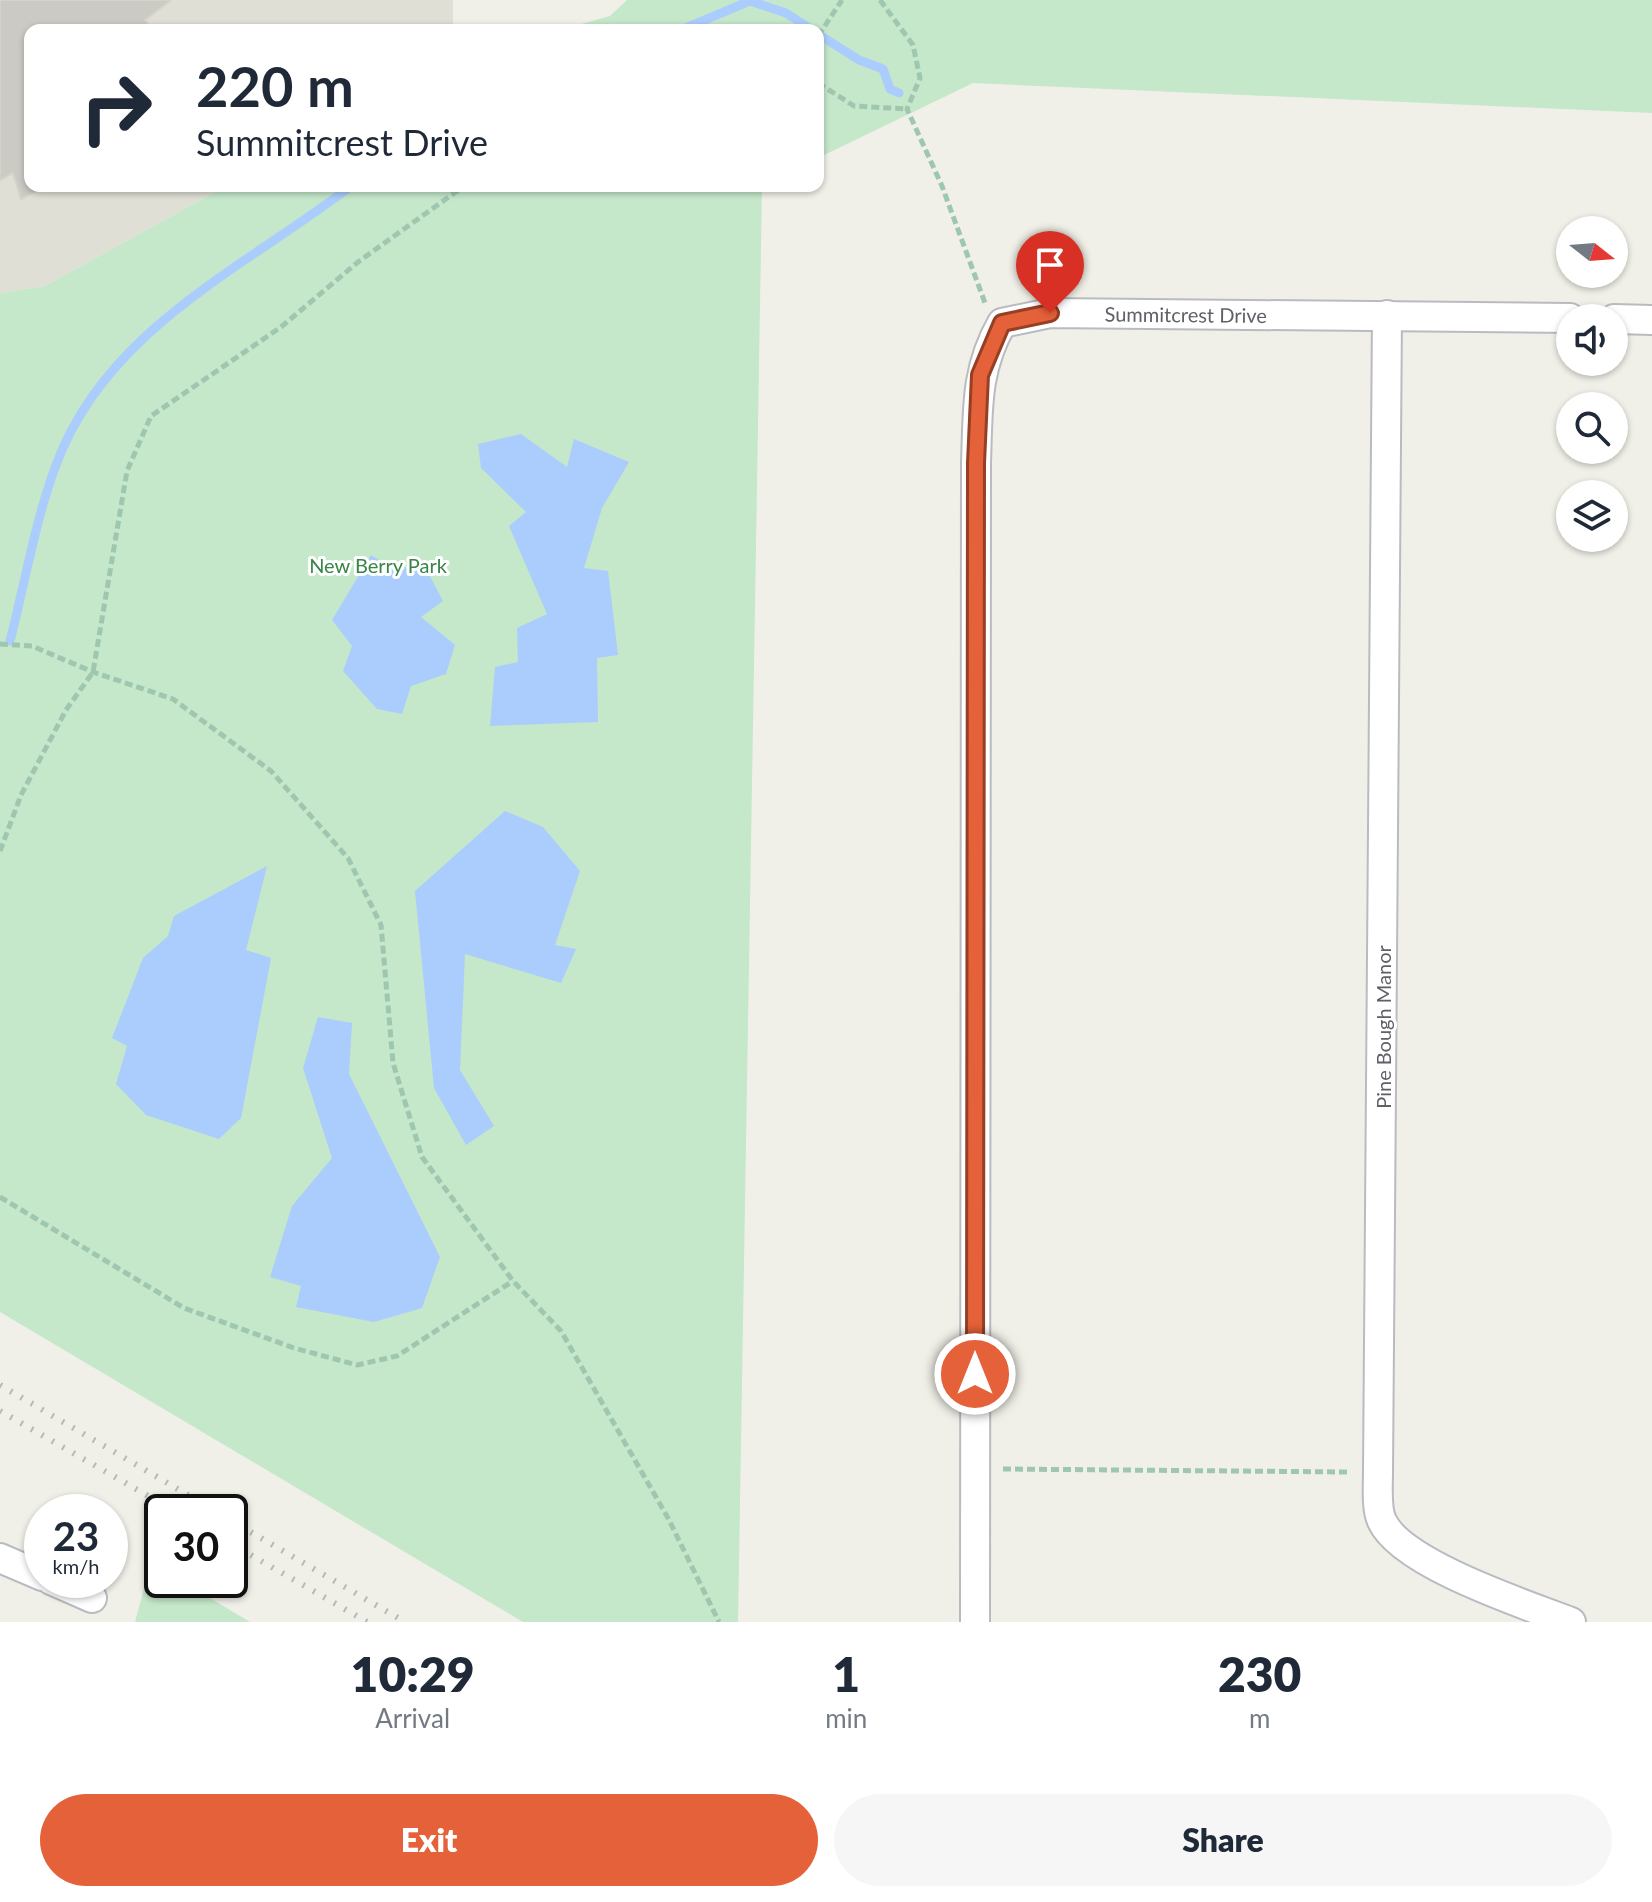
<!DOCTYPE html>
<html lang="en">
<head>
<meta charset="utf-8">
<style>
	body { margin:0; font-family:Lato,sans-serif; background:#f6f6f7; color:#1f2937; height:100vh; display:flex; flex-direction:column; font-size:30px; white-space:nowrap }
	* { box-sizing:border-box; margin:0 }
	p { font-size:26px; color:#747a83 }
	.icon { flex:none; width:44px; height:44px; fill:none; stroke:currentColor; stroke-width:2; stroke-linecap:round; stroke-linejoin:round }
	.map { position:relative; height:1622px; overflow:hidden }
	.side { display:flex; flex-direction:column; background:#fff; flex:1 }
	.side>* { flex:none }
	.hud { position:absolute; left:24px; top:24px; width:800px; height:168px; border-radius:16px; box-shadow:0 2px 6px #0004; background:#fff; color:#1f2937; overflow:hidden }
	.needle { width:52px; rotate:107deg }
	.fabs { position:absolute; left:1556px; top:216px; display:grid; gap:16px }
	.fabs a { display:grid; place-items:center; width:72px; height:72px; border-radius:50%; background:#fff; box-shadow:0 2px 6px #0004; font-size:40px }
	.speed { position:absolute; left:24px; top:1494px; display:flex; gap:16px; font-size:40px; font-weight:700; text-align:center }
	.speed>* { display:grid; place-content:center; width:104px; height:104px; border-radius:50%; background:#fff; box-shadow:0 2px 6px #0004; line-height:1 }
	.speed small { font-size:20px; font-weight:400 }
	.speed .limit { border:4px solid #111; border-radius:12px; background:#fff; color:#111 }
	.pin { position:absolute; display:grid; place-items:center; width:68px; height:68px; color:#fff; margin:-82px -34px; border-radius:50% 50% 50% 0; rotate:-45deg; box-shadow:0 0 8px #0007 }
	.pin .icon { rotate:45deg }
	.me { position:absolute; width:88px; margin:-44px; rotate:0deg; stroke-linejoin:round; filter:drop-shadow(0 0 6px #0008) }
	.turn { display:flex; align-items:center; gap:28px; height:168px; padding:0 40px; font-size:36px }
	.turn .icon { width:104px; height:104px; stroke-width:2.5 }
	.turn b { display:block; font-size:56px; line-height:68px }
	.eta { display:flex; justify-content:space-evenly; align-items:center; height:136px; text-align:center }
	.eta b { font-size:48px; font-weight:800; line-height:56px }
	.primary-button { display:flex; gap:16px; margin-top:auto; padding:16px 40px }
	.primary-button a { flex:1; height:92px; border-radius:48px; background:#e56139; color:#fff; font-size:32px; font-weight:800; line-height:92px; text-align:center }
	.primary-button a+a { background:#f6f6f7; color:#1f2937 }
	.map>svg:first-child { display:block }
</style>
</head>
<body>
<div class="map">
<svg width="1652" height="1622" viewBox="0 0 1652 1622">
	<rect width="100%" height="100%" fill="#f0f0e8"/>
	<path fill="#e0dfd6" d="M 0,0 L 453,0 L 453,30 L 30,30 L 30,186 L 226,186 L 45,286 L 0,293 Z"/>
	<path fill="#c5e7ca" d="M 627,0 L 1652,0 L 1652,113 L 973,83 L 818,158 L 818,30 L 560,30 L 610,16 Z
		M 226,186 L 762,186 L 738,1622 L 523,1622 L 0,1312 L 0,293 L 45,286 Z
		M 151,1562 L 162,1569 L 162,1580 L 180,1580 L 250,1622 L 135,1622 Z"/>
	<path fill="#abcdfd" d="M 521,434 L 567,467 L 574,439 L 629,462 L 602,508 L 584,568 L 608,571 L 618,655 L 597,658 L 598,722 L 490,726 L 495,667 L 518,662 L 517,628 L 547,614 L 509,526 L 526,512 L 481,468 L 478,444 Z
		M 371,555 L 399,572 L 421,559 L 443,601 L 421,617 L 455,645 L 446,674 L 411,686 L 402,714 L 377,709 L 343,671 L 352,646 L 332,620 Z
		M 505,811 L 543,827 L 580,871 L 555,945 L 576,949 L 561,983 L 465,954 L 460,1070 L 494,1126 L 466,1145 L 434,1088 L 415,891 Z
		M 267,866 L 246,950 L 271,958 L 241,1118 L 219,1139 L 146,1115 L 116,1084 L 127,1046 L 112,1038 L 143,958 L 168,936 L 174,916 Z
		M 318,1017 L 352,1023 L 349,1074 L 440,1257 L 422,1308 L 374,1322 L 296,1307 L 301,1286 L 270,1277 L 292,1206 L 332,1158 L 303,1068 Z"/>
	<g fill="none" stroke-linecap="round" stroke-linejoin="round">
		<path stroke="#abcdfd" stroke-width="9" d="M 750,1 L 786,13 L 812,30
			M 681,30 L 752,0
			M 818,34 L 859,60 L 883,69 L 890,89 L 899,93
			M 10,641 C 25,583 35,521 56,465 C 106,329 244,268 351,186"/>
	</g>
	<path fill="#cccac4" stroke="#d5d3c6" stroke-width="2" d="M 0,0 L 171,0 L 145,20 L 153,30 L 30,30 L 30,186 L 46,186 L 21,199 L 13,173 L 0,180 Z"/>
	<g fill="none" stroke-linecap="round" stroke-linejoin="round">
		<g stroke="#babbc0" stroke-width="32">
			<g id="minor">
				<path d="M 1387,315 L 1378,1472 C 1378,1486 1376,1509 1382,1521 C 1401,1564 1527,1605 1571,1622"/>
				<path d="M 1614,319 L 1652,320"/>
				<path d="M 0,1558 L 42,1576"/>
				<path d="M 51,1580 L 92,1598"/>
				<path id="s1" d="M 975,1622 L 976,463 C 978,411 975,370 1002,323 L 1050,313 L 1570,318"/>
			</g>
		</g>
		<path stroke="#9fc7b0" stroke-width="5" stroke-dasharray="8 4" stroke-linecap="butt" d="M 880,0 L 913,45 L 920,78 L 907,109 L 942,186 L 985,303
			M 818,36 L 842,0
			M 818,83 L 854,106 L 907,109
			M 0,644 L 32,646 L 93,672 L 173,699 L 271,771 L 348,858 L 381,925 L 393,1063 L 422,1157 L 513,1281 L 561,1331 L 668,1518 L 719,1622
			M 0,851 L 21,795 L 66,710 L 93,672 L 127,471 L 151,416 L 281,327 L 358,262 L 464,186
			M 0,1197 L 184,1308 L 294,1348 L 357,1365 L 397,1356 L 513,1281
			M 1003,1469 L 1349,1472"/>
		<use href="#minor" stroke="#fff" stroke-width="28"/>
		<path stroke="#b7b8b8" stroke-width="6" stroke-dasharray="2 10" stroke-linecap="butt" d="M 0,1385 L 217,1512
			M 0,1411 L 176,1512
			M 230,1520 L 405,1622
			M 230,1543 L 367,1622"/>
	</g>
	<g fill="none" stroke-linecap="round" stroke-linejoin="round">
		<g stroke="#953f25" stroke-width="20">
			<path id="route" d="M 975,1374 L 976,463 L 980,375 L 1002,323 L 1050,313"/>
		</g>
		<use href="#route" stroke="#e56139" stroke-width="14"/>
	</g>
	<g text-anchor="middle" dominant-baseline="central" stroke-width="6" stroke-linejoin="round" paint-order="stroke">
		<g font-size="20" fill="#5f6167" stroke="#fff">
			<text stroke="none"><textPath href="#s1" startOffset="1488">Summitcrest Drive</textPath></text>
			<text transform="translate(1383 1027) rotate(-90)">Pine Bough Manor</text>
		</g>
		<g font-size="20" fill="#388547" stroke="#fff">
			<text x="378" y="565">New Berry Park</text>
		</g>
	</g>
</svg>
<div class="fabs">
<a><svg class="needle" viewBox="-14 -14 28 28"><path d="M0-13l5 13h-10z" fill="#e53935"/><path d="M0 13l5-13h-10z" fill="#747a83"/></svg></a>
<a><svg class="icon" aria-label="sound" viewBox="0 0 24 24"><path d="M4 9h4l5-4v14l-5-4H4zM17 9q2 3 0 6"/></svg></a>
<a><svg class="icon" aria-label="search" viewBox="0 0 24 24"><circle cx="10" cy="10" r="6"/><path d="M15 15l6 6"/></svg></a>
<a><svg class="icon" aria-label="layers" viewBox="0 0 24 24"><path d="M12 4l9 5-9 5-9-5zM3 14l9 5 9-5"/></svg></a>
</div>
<div class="speed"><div>23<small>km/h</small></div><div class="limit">30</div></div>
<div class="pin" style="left:1050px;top:313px;background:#d93025"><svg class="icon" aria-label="arrive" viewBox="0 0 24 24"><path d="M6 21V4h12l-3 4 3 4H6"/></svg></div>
<svg class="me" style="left:975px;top:1374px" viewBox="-20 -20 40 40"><circle r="17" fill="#e56139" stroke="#fff" stroke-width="3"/><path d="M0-11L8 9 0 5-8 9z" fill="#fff"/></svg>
<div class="hud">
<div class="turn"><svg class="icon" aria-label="right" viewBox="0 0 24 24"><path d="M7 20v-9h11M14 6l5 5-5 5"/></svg><div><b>220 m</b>Summitcrest Drive</div></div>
</div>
</div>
<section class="side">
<div class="eta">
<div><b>10:29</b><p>Arrival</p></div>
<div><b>1</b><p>min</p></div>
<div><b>230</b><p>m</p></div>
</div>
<div class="primary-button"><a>Exit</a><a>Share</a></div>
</section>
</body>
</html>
